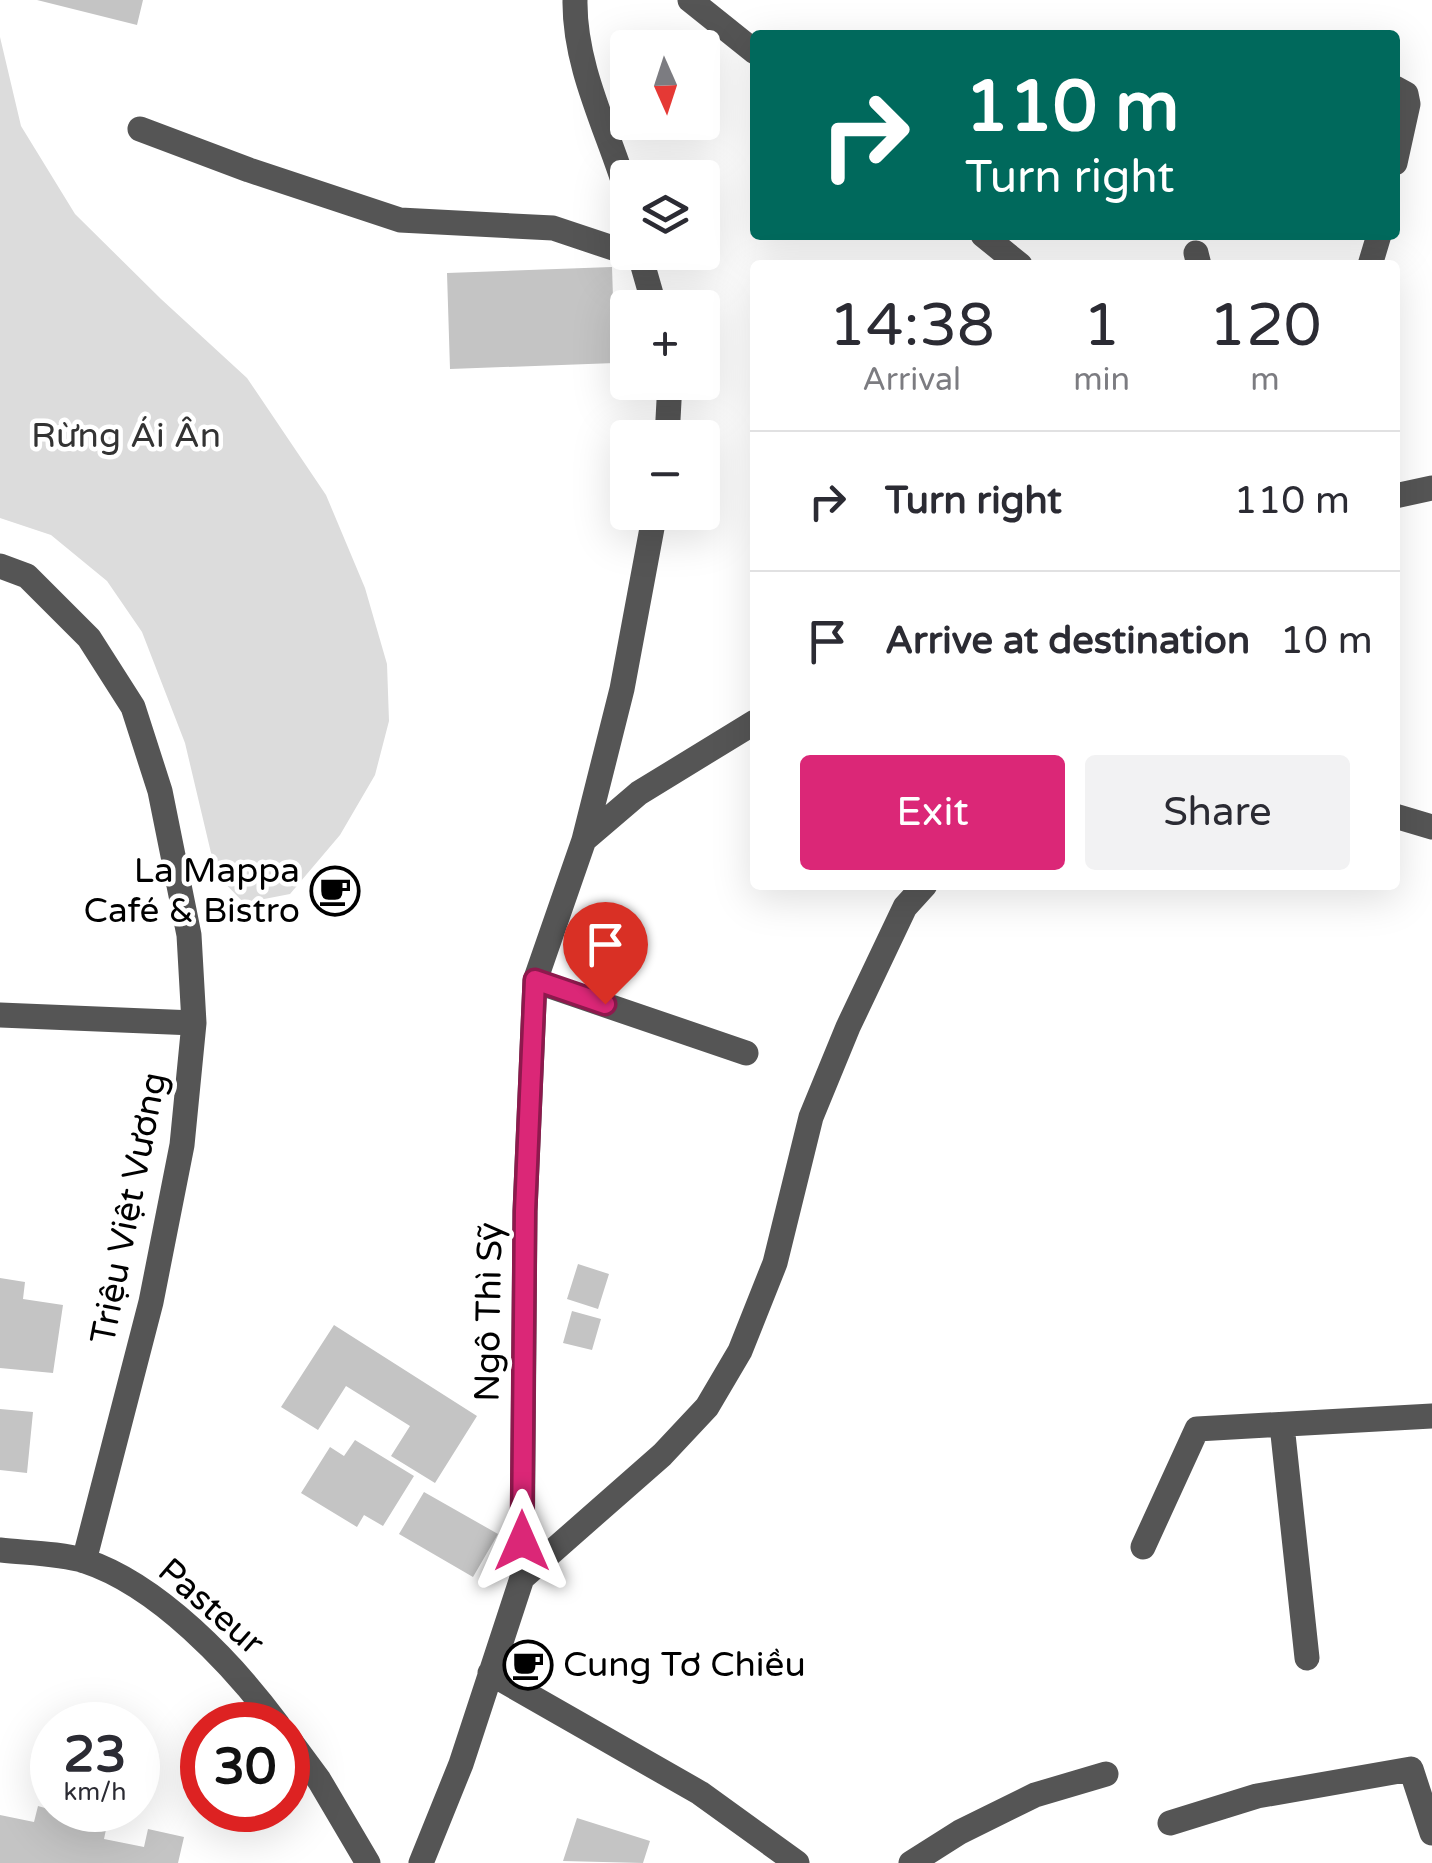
<!DOCTYPE html>
<html lang="en">
<head>
<meta charset="utf-8">
<style>
	body { margin:0; font-family:"Varela Round",sans-serif; background:#f2f2f3; color:#2b2b33; height:100vh; display:flex; flex-direction:column; font-size:38px; white-space:nowrap }
	* { box-sizing:border-box; margin:0 }
	p { font-size:32px; color:#7c7c81 }
	.icon { flex:none; width:55px; height:55px; fill:none; stroke:currentColor; stroke-width:2; stroke-linecap:round; stroke-linejoin:round }
	.map { position:relative; flex:1; overflow:hidden }
	.details { position:absolute; left:750px; top:260px; width:650px; height:630px; display:flex; flex-direction:column; background:#fff; border-radius:10px; box-shadow:0 10px 40px #0002 }
	.details>* { flex:none }
	.guide { position:absolute; left:750px; top:30px; width:650px; height:210px; border-radius:10px; box-shadow:0 10px 40px #0002; background:#00695c; color:#fff; overflow:hidden }
	.needle { width:65px; rotate:177deg }
	.buttons { position:absolute; left:610px; top:30px; display:grid; gap:20px }
	.buttons a { display:grid; place-items:center; width:110px; height:110px; border-radius:10px; background:#fff; box-shadow:0 10px 40px #0002; font-size:50px }
	.speed { position:absolute; left:30px; top:1702px; display:flex; gap:20px; font-size:50px; font-weight:700; text-align:center }
	.speed>* { display:grid; place-content:center; width:130px; height:130px; border-radius:50%; background:#fff; box-shadow:0 10px 40px #0002; line-height:1 }
	.speed small { font-size:25px; font-weight:400 }
	.speed .limit { border:15px solid #d22; background:#fff; color:#111 }
	.pin { position:absolute; display:grid; place-items:center; width:85px; height:85px; color:#fff; margin:-102px -42px; border-radius:50% 50% 50% 0; rotate:-45deg; box-shadow:0 0 10px #0007 }
	.pin .icon { rotate:45deg }
	.me { position:absolute; width:110px; margin:-55px; rotate:0deg; stroke-linejoin:round; filter:drop-shadow(0 0 8px #0008) }
	.turn { display:flex; align-items:center; gap:35px; height:210px; padding:0 50px; font-size:45px }
	.turn .icon { width:130px; height:130px; stroke-width:2.5 }
	.turn b { display:block; font-size:70px; line-height:85px }
	.eta { display:flex; justify-content:space-evenly; align-items:center; height:170px; text-align:center }
	.eta b { font-size:60px; font-weight:600; line-height:70px }
	.primary-button { display:flex; gap:20px; margin-top:auto; padding:20px 50px }
	.primary-button a { flex:1; height:115px; border-radius:10px; background:#db2777; color:#fff; font-size:40px; font-weight:600; line-height:115px; text-align:center }
	.primary-button a+a { background:#f2f2f3; color:#2b2b33 }
	ul { padding:0; list-style:none }
	li { display:flex; align-items:center; gap:30px; height:140px; padding:0 50px; border-top:2px solid #e1e1e2 }
	li div { flex:1 }
	li b { display:block; font-size:38px }
	li em { font-style:normal }
	.map>svg:first-child { display:block }
</style>
</head>
<body>
<div class="map">
<svg width="1432" height="1863" viewBox="0 0 1432 1863">
	<rect width="100%" height="100%" fill="#fff"/>
	<path fill="#dcdcdc" d="M 0,0 L 0,37 L 21,126 L 75,214 L 161,299 L 247,378 L 326,495 L 365,588 L 387,664 L 389,721 L 375,775 L 340,835 L 290,894 L 244,903 L 216,874 L 185,743 L 142,632 L 107,581 L 51,535 L 0,518 Z"/>
	<path fill="#c4c4c4" d="M 37,0 L 143,0 L 137,25 Z
		M 612,267 L 615,363 L 450,369 L 447,273 Z
		M 578,1264 L 609,1274 L 598,1309 L 567,1299 Z
		M 0,1278 L 25,1282 L 23,1299 L 63,1305 L 53,1373 L 0,1368 Z
		M 572,1311 L 601,1319 L 592,1350 L 563,1343 Z
		M 334,1325 L 477,1416 L 435,1483 L 391,1456 L 410,1426 L 346,1386 L 318,1430 L 281,1407 Z
		M 0,1409 L 33,1412 L 27,1473 L 0,1470 Z
		M 355,1440 L 414,1476 L 383,1526 L 364,1515 L 357,1527 L 301,1493 L 330,1447 L 344,1456 Z
		M 424,1492 L 498,1534 L 473,1577 L 399,1534 Z
		M 38,1806 L 52,1810 L 91,1810 L 89,1817 L 108,1820 L 104,1839 L 144,1847 L 148,1829 L 184,1837 L 178,1863 L 0,1863 L 0,1815 L 34,1822 Z
		M 577,1818 L 650,1841 L 643,1863 L 563,1861 Z"/>
	<g fill="none" stroke-linecap="round" stroke-linejoin="round">
		<path stroke="#555" stroke-width="25" d="M 575,0 C 574,68 609,132 628,196
			M 690,0 L 755,52
			M 1395,88 L 1406,94 L 1408,104 L 1395,163
			M 140,129 L 249,170 L 400,220 L 553,228 L 640,257
			M 983,235 L 1020,265
			M 639,252 L 655,308
			M 1196,253 L 1199,265
			M 1370,265 L 1379,235
			M 667,438 L 670,382
			M 1395,496 L 1432,488
			M 0,566 L 27,576 L 89,638 L 133,707 L 160,791 L 189,935 L 194,1023 L 182,1145 L 151,1302 L 84,1561
			M 1395,816 L 1432,827
			M 584,840 L 622,689 L 655,512
			M 535,981 L 746,1053
			M 0,1015 L 194,1023
			M 1282,1425 L 1307,1658
			M 1143,1547 L 1197,1429 L 1432,1416
			M 0,1550 C 27,1553 59,1553 85,1561 C 158,1585 233,1664 278,1725
			M 522,1578 L 662,1455 L 707,1407 L 740,1351 L 775,1263 L 811,1117 L 848,1027 L 905,907 L 925,885
			M 490,1673 L 700,1793 L 797,1863
			M 288,1738 L 319,1780 L 368,1863
			M 1170,1823 L 1257,1796 L 1411,1769 L 1432,1833
			M 421,1863 L 461,1764 L 522,1578 L 525,1211 L 535,981 L 584,840 L 639,793 L 755,722
			M 911,1863 L 960,1832 L 1035,1795 L 1106,1774"/>
	</g>
	<g fill="none" stroke-linecap="round" stroke-linejoin="round">
		<g stroke="#8e194d" stroke-width="25">
			<path id="route" d="M 522,1541 L 525,1211 L 535,980 L 605,1004"/>
		</g>
		<use href="#route" stroke="#db2777" stroke-width="18"/>
	</g>
	<defs>
		<g id="cafe-ring" transform="scale(2.5)"><circle r="9.5" fill="#fff" stroke="#000" stroke-width="1.5"/><path d="M-5.5-4.5H6V0H3Q3 3.5 0 3.5H-2.5Q-5.5 3.5-5.5 0ZM3-3.2v2h1.7v-2ZM-6 4.5H4V6H-6Z" fill="#000"/></g>
	</defs>
	<g fill-rule="evenodd">
		<use href="#cafe-ring" x="335" y="891"/>
		<use href="#cafe-ring" x="528" y="1665"/>
	</g>
	<g text-anchor="middle" dominant-baseline="central" stroke-width="9" stroke-linejoin="round" paint-order="stroke">
		<g font-size="35" fill="#333" stroke="#fff">
			<text x="126" y="436">Rừng Ái Ân</text>
		</g>
		<g font-size="35" fill="#000" stroke="#fff" text-anchor="end">
			<text x="300" y="871">La Mappa<tspan x="300" dy="40">Café &amp; Bistro</tspan></text>
			<text x="563" y="1665" text-anchor="start">Cung Tơ Chiều</text>
		</g>
		<g font-size="35" fill="#000" stroke="#fff">
			<text transform="translate(129 1208) rotate(-79)">Triệu Việt Vương</text>
			<text transform="translate(489 1312) rotate(-89)">Ngô Thì Sỹ</text>
			<text transform="translate(211 1607) rotate(41)">Pasteur</text>
		</g>
	</g>
</svg>
<div class="buttons">
<a><svg class="needle" viewBox="-14 -14 28 28"><path d="M0-13l5 13h-10z" fill="#e53935"/><path d="M0 13l5-13h-10z" fill="#7c7c81"/></svg></a>
<a><svg class="icon" aria-label="layers" viewBox="0 0 24 24"><path d="M12 4l9 5-9 5-9-5zM3 14l9 5 9-5"/></svg></a>
<a>+</a>
<a>−</a>
</div>
<div class="speed"><div>23<small>km/h</small></div><div class="limit">30</div></div>
<div class="pin" style="left:605px;top:1004px;background:#d93025"><svg class="icon" aria-label="arrive" viewBox="0 0 24 24"><path d="M6 21V4h12l-3 4 3 4H6"/></svg></div>
<svg class="me" style="left:522px;top:1541px" viewBox="-20 -20 40 40"><path d="M0-17L14 15 0 8-14 15z" fill="#db2777" stroke="#fff" stroke-width="4"/></svg>
<div class="guide">
<div class="turn"><svg class="icon" aria-label="right" viewBox="0 0 24 24"><path d="M7 20v-9h11M14 6l5 5-5 5"/></svg><div><b>110 m</b>Turn right</div></div>
</div>
<section class="details">
<div class="eta">
<div><b>14:38</b><p>Arrival</p></div>
<div><b>1</b><p>min</p></div>
<div><b>120</b><p>m</p></div>
</div>
<ul>
<li><svg class="icon" aria-label="right" viewBox="0 0 24 24"><path d="M7 20v-9h11M14 6l5 5-5 5"/></svg><div><b>Turn right</b></div><em>110 m</em></li>
<li><svg class="icon" aria-label="arrive" viewBox="0 0 24 24"><path d="M6 21V4h12l-3 4 3 4H6"/></svg><div><b>Arrive at destination</b></div><em>10 m</em></li>
</ul>
<div class="primary-button"><a>Exit</a><a>Share</a></div>
</section>
</div>
</body>
</html>
